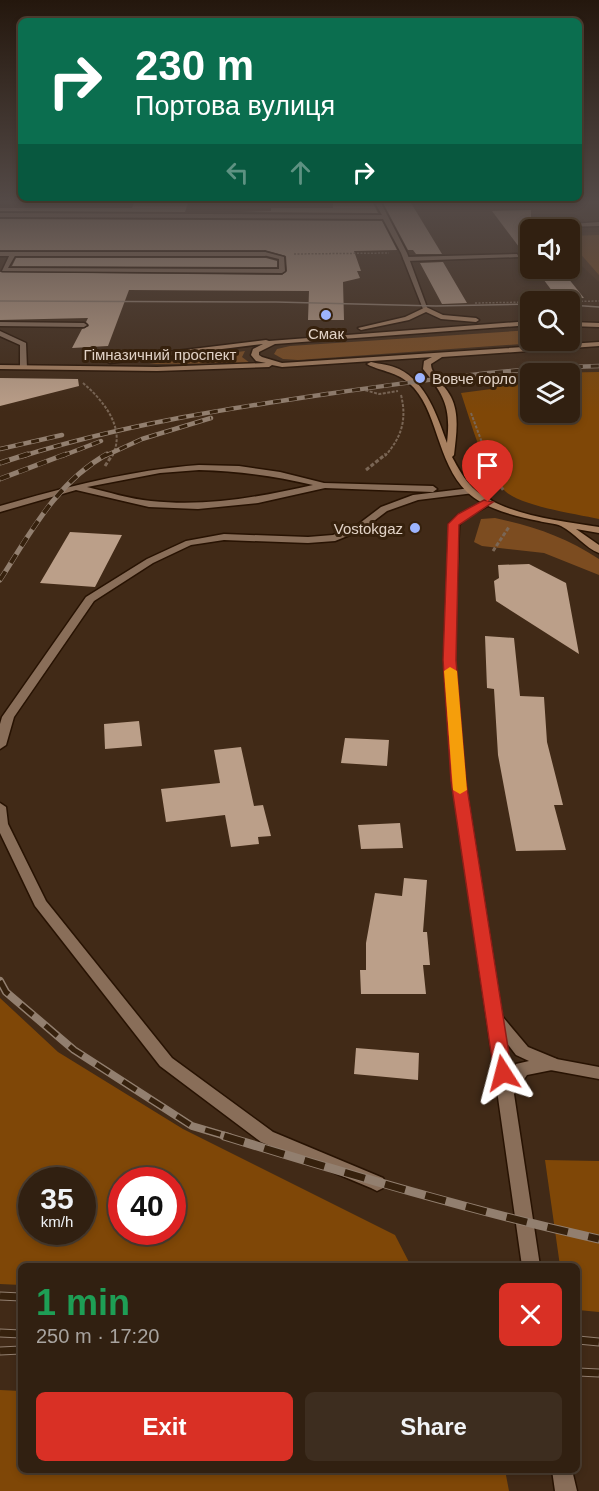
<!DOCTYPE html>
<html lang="en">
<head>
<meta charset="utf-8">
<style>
	body { margin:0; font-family:Arial,sans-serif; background:#3d2d1f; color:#f1f3f6; height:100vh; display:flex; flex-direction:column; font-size:22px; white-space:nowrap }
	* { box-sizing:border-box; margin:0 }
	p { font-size:20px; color:#a8a39f }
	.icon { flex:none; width:33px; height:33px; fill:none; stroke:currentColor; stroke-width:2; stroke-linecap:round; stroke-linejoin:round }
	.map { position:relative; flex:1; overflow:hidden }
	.panel { position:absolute; left:18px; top:1263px; width:562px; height:210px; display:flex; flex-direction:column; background:#312011; border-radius:9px; box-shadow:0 3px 9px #0003,0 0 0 2px #4c3e31 }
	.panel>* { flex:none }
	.banner { position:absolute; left:18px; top:18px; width:564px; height:183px; border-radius:9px; box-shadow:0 3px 9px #0003,0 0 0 2px #4c3e31; background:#0b6e4f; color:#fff; overflow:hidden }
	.buttons { position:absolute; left:520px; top:219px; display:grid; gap:12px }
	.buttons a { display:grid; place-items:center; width:60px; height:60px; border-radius:9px; background:#312011; box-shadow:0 3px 9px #0003,0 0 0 2px #4c3e31; font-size:30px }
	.speed { position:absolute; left:18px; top:1167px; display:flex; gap:12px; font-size:30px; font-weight:700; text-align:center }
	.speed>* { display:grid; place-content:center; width:78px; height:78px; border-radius:50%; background:#312011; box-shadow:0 3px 9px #0003,0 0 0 2px #4c3e31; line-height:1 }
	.speed small { font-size:15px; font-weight:400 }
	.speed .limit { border:9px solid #d22; background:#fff; color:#111 }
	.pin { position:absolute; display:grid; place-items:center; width:51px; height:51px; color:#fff; margin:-62px -26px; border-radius:50% 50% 50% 0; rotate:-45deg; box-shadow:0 0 6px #0007 }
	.pin .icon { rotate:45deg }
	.me { position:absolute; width:66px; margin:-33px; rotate:351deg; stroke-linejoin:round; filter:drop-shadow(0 0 4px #0008) }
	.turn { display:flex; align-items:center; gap:21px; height:126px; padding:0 18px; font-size:27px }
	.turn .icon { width:78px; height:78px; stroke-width:2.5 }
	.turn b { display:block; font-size:42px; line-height:51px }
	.lanes { display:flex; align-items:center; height:57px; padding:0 18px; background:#0003; justify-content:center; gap:30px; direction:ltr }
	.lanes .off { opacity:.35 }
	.round { display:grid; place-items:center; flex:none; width:63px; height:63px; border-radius:9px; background:#3d2d1f }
	.headline { display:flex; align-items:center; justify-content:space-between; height:102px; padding:0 18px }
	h1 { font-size:36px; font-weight:800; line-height:45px; color:#1e9e55 }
	.cta { display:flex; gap:12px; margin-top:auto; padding:12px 18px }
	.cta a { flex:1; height:69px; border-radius:9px; background:#d93025; color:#fff; font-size:24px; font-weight:800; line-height:69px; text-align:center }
	.cta a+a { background:#3d2d1f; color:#f1f3f6 }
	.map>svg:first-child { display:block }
</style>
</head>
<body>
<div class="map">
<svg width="599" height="1491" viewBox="0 0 599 1491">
	<rect width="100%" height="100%" fill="#412a17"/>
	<path fill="#4d311a" d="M 599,232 L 599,282 L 570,255 L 570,233 Z"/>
	<path fill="#7c4c20" d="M 599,235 L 599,275 L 570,242 L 570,236 Z
		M 531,330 L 531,340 L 564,341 L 298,360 L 283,359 L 274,354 L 277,349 L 290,346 Z
		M 245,351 L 242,357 L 250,363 L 149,364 Z
		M 495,518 C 533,526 566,537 599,559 L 599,575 L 544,553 L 482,546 L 474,542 L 481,519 Z"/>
	<path fill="#7f4707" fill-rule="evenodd" d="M 599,372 L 599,519 C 576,514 521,506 505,491 C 483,470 471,422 461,393 L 491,389 L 482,378 L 531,374 L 531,412 L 570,412 L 570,374 L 538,373 Z
		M 0,998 L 58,1052 L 183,1129 L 395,1235 L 411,1266 L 21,1266 L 21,1285 L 0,1284 ZM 32,1180 L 82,1180 L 82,1232 L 32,1232 ZM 122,1180 L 172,1180 L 172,1232 L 122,1232 Z
		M 545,1160 L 599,1161 L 599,1312 L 578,1310 L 578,1266 L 560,1266 Z
		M 0,1390 L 21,1391 L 21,1470 L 505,1470 L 509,1491 L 0,1491 Z"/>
	<path fill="#bb9f89" d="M 134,203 L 188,203 L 185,212 L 0,211 L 0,208 L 132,208 Z
		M 333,203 L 373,203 L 378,213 L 240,212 L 271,211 L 271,208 L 333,208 Z
		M 383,203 L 411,203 L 442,254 L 416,254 L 413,250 L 408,250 Z
		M 531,210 L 531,263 L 492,211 Z
		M 0,219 L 382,221 L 397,250 L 354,251 L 361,271 L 357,271 L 360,278 L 343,282 L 344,320 L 308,320 L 309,291 L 129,290 L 108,346 L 72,348 L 82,329 L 89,326 L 86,322 L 88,318 L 0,320 L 0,272 L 282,275 L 287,271 L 286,256 L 265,250 L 0,250 Z
		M 16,258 L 266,258 L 277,261 L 277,267 L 12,266 Z
		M 443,262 L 467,303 L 442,304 L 420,263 Z
		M 535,268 L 560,268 L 584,298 L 558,299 Z
		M 0,378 L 78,379 L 79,386 L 0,406 Z
		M 70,532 L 122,535 L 95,587 L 40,583 Z
		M 529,564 L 566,583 L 579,654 L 496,601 L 494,581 L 499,578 L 498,565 Z
		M 485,636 L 514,638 L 520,696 L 544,697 L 547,742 L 563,805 L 554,805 L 566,850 L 516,851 L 498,755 L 494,689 L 487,688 Z
		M 139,721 L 142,746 L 105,749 L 104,724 Z
		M 345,738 L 389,740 L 387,766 L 341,763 Z
		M 241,747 L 254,806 L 263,805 L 271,836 L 258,837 L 259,844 L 231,847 L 225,815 L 166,822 L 161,789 L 220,783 L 214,750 Z
		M 400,823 L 403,848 L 361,849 L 358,825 Z
		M 404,878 L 427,880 L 423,932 L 427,932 L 430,965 L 423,965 L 426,994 L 361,994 L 360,970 L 366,970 L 366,943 L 375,893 L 402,896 Z
		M 356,1048 L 419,1053 L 418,1080 L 354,1074 Z"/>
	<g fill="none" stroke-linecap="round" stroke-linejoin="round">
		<g stroke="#271202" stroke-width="3">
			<path id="service" d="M 599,222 L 599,226 L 562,227 L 559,225 Z
				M 13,252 L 16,254 L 8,268 L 279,269 L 279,259 L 263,255 L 265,252 L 284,257 L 285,271 L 282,273 L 2,271 L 10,254 Z
				M 517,254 L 519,257 L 406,261 L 403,259 L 406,257 Z
				M 0,322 L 84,323 L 87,325 L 84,327 L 0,326 Z
				M 0,331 L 26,343 L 27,369 L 20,367 L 20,345 L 0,336 Z
				M 551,1058 L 599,1067 L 599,1079 L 545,1069 L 543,1064 L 545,1059 Z"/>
		</g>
		<g stroke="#271202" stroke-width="3">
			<path id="minor" d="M 375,203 L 381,203 L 407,253 L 428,310 L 423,309 L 401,253 L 383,219 L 0,217 L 0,213 L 382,215 Z
				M 0,252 L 265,252 L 268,254 L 265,256 L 0,256 Z
				M 199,465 L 239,466 L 280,472 L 324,483 L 433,486 L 437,489 L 433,492 L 325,488 L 258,503 L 198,509 L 149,507 L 76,490 L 0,512 L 0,506 C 66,487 131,470 199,465 ZM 199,470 C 239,471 275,476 313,485 C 259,497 206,507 151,501 C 130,499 108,492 87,487 L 160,473 Z
				M 471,488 L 474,489 L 474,493 L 418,500 L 387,511 L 362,530 L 335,541 L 308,543 L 224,540 L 191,545 L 153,563 L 94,601 L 14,717 L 6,745 L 0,749 L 0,724 L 2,717 L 86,597 L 147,559 L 186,541 L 224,534 L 308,537 L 333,535 L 356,526 L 381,507 L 413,495 Z
				M 0,803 L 6,807 L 8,824 L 46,901 L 172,1058 L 273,1132 L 383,1178 L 386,1183 L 383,1188 L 377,1191 L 371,1188 L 261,1142 L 160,1066 L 35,906 L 0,833 Z"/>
		</g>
		<g stroke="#271202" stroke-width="3">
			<path id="tertiary" d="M 488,499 L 491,500 L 491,504 L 464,519 L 459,525 L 454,660 L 465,781 L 502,1016 L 528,1047 L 557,1059 L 559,1064 L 557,1069 L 527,1075 L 514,1094 L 540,1266 L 522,1266 L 453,781 L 444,660 L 449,524 L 458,515 ZM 506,1042 L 516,1055 L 529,1061 L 516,1064 L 510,1073 Z
				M 552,1470 L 572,1470 L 577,1491 L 555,1491 Z"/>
		</g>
		<g stroke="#271202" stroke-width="3">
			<path id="secondary" d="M 426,307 L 443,315 L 476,318 L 479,320 L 476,322 L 441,319 L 426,312 L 409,320 L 361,330 L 358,328 L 405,317 Z
				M 531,321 L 531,325 L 275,344 L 259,352 L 259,355 L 262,357 L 282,363 L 599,342 L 599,346 L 442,357 L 431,364 C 431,375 446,386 451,397 C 460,415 456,436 454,455 L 452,457 C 458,468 464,479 473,488 C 502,515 561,521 599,527 L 599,533 L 576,529 L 599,545 L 599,553 C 585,548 575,533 561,526 C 555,523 546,523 539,521 C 515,516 485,509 467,492 C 436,462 438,408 409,383 C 393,370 381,372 367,364 L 371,362 C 380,364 391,365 399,369 C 427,383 437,416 447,443 C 451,408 445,396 423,369 L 424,361 L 432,357 L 282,367 L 272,365 L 269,367 L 157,371 L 0,369 L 0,365 L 157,367 L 266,363 L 256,361 L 251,355 L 253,349 L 263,344 L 110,363 L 106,361 L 110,359 L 266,340 L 269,341 Z
				M 570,322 L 599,323 L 599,327 L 570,326 Z"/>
		</g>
		<path stroke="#7a6655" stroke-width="1.5" stroke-dasharray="2 1.5" stroke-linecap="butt" d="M 294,254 L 389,253
			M 546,302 L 599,301
			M 475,303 L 531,302"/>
		<path stroke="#7a6655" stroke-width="2" stroke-dasharray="3 1.5" stroke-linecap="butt" d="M 83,383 C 103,400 127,429 112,456
			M 456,384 L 474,382
			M 361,389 L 379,394 L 398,391
			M 471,413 L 487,456
			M 385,456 C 402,437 407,419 401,395"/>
		<path stroke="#7a6655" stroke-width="3" stroke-dasharray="4 2" stroke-linecap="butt" d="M 486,454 L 495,478 L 504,491
			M 105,466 L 113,454
			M 366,470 L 386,454
			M 493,551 L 509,527"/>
		<use href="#service" fill="#896e59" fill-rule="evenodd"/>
		<use href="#minor" fill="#896e59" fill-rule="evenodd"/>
		<use href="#tertiary" fill="#896e59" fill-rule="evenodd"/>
		<use href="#secondary" fill="#a88161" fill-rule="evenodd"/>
		<path stroke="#927f6f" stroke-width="1.5" d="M 0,301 L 276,302 L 436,306 L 531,304
			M 570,305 L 599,307"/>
		<g stroke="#927f6f" stroke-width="4.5">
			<path id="rail-far3" d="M 0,449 L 62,435
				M 23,456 C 122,425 225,409 327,394 C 417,381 507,368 599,366
				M 62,456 L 101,441
				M 105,456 L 142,439 L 211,418"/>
		</g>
		<g stroke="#927f6f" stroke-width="5">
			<path id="rail-far2" d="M 0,463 L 28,454
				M 0,479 L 66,454
				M 0,580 C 31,532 56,483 107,454"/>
		</g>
		<g stroke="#927f6f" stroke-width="8">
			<path id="rail-far1" d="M 0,981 L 6,992 L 74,1050 L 192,1126 L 229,1137"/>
		</g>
		<g stroke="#927f6f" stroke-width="9">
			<path id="rail" d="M 224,1136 C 348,1174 472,1211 599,1239
				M 0,1296 L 21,1297
				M 0,1333 L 21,1334
				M 578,1340 L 599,1342
				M 0,1351 L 21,1350
				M 578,1372 L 599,1373"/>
		</g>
		<use href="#rail-far3" stroke="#36210d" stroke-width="3" stroke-dasharray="8" stroke-linecap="butt"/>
		<use href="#rail-far2" stroke="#36210d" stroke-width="4" stroke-dasharray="10" stroke-linecap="butt"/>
		<use href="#rail-far1" stroke="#36210d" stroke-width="5" stroke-dasharray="16" stroke-linecap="butt"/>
		<use href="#rail" stroke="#36210d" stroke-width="7" stroke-dasharray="21" stroke-linecap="butt"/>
	</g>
	<linearGradient id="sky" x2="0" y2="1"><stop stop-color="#24170d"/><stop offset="0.49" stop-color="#544a47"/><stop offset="1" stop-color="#544a47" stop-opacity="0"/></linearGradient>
	<rect width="599" height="412" fill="url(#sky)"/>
	<path fill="#d93025" stroke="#8d1f18" stroke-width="1.5" d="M 484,500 L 493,502 L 459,525 L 456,660 L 466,781 L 512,1073 L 510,1079 L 503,1081 L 497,1079 L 494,1073 L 451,781 L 443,660 L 448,524 L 458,514 Z"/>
	<path fill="#f59e0b" d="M 450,667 L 457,671 L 467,790 L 460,794 L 453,790 L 444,671 Z"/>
	<g fill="#9db4fd" stroke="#36210d" stroke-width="2">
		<circle cx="326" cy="315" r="6"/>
		<circle cx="420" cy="378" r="6"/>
		<circle cx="415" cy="528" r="6"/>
	</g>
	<g text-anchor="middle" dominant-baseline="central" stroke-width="6" stroke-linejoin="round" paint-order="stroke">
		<g font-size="15" fill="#e1d2c6" stroke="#36210d">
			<text x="326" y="333">Смак</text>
			<text x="432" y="378" text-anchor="start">Вовче горло</text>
			<text x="403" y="528" text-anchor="end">Vostokgaz</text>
		</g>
		<g font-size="15" fill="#e1d2c6" stroke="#36210d">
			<text x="160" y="354">Гімназичний проспект</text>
		</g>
	</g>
</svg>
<div class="buttons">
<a><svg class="icon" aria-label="sound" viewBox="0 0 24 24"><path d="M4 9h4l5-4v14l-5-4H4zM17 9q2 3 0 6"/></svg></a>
<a><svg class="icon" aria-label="search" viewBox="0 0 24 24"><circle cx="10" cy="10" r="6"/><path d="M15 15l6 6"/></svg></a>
<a><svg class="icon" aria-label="layers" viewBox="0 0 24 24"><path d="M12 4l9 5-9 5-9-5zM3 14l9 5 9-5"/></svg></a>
</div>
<div class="speed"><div>35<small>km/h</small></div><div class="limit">40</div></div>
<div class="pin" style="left:488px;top:502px;background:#d93025"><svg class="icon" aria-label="arrive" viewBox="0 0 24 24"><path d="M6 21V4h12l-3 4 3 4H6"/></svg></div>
<svg class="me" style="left:503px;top:1073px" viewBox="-20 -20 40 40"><path d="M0-17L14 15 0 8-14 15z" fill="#d93025" stroke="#fff" stroke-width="4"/></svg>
<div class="banner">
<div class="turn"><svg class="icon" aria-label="right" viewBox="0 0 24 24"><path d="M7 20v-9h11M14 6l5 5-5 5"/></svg><div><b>230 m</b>Портова вулиця</div></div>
<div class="lanes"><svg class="icon off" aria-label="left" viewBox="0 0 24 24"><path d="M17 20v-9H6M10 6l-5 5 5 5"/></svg><svg class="icon off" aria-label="ahead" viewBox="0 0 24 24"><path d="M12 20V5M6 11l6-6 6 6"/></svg><svg class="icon" aria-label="right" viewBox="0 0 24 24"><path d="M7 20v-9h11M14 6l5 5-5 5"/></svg></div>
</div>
<section class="panel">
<div class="headline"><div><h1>1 min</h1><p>250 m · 17:20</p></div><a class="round" style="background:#d93025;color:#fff"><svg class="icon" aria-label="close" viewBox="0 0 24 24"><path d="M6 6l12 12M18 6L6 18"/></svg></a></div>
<div class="cta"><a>Exit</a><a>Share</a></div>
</section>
</div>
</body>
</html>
